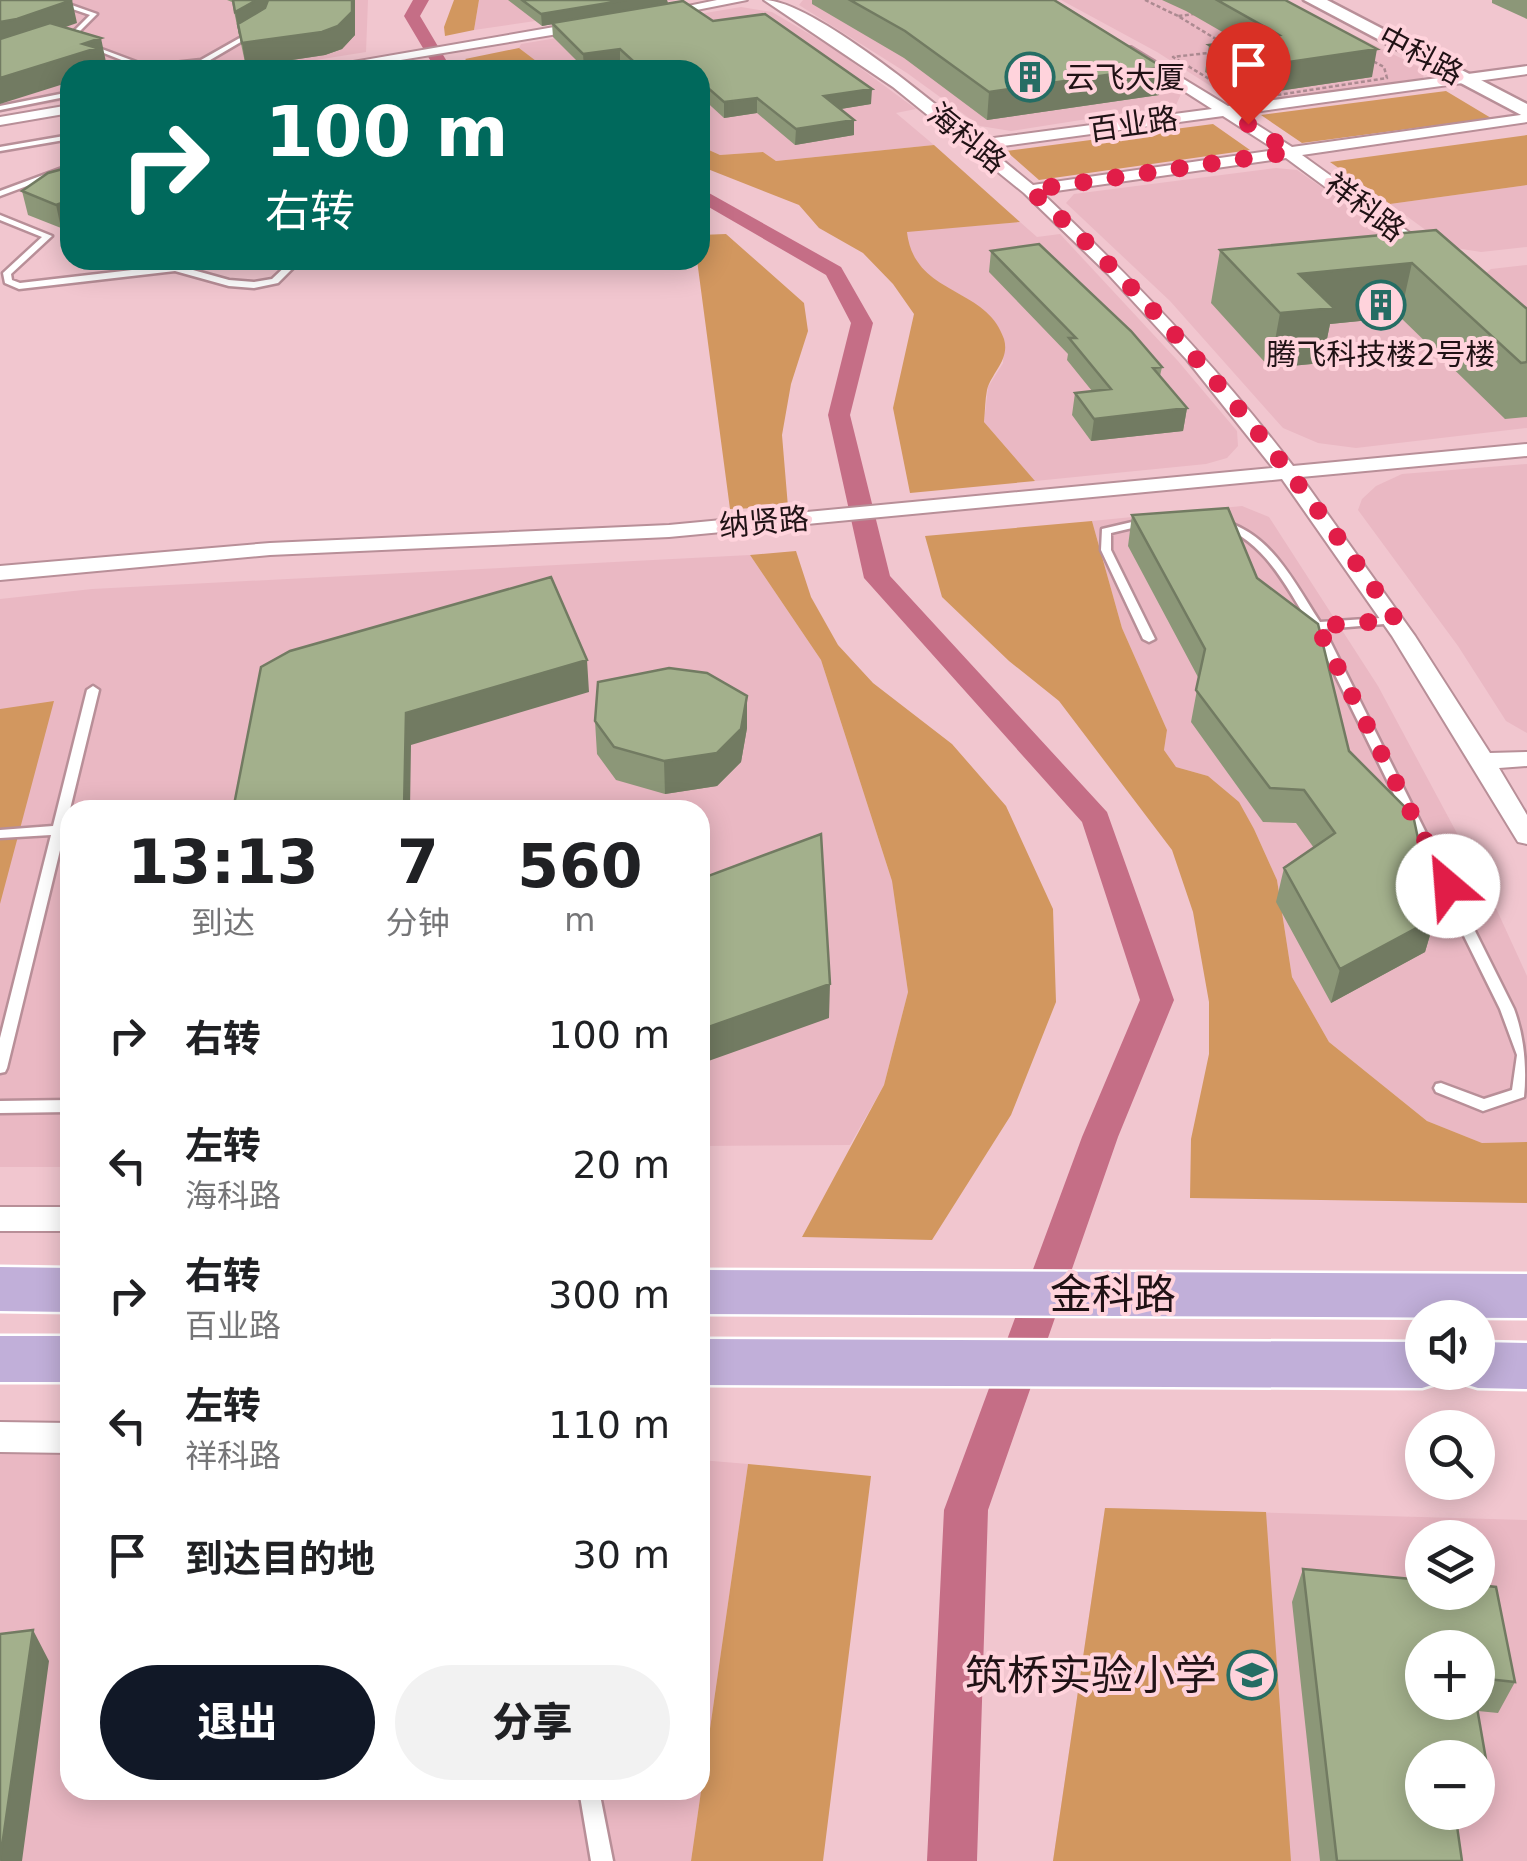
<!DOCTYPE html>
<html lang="zh">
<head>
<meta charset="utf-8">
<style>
	body { margin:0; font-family:"DejaVu Sans","Noto Sans SC",sans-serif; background:#f2f2f2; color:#202124; height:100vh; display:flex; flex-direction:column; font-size:38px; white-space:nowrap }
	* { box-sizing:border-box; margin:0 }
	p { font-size:32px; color:#757577 }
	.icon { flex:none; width:55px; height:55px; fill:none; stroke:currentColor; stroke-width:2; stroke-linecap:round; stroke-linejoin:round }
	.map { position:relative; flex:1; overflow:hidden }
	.side { position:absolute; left:60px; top:800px; width:650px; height:1000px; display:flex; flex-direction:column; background:#fff; border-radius:30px; box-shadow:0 5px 25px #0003 }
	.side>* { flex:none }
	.top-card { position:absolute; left:60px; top:60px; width:650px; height:210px; border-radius:30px; box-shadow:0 5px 25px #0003; background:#00695c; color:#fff; overflow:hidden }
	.controls { position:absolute; left:1405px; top:1300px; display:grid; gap:20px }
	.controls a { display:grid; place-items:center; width:90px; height:90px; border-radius:50%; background:#fff; box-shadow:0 5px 25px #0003; font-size:50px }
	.pin { position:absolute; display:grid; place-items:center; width:85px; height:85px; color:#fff; margin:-102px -42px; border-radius:50% 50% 50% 0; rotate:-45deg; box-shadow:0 0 10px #0007 }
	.pin .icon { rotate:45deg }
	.me { position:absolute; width:110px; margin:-55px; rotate:333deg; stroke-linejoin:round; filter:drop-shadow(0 0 8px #0008) }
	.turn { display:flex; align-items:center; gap:35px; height:210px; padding:0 40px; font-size:45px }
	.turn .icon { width:130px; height:130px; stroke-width:2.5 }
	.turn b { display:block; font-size:70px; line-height:85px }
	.eta { display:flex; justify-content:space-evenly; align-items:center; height:170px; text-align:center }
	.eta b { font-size:60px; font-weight:800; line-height:70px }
	.button { display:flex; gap:20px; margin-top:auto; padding:20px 40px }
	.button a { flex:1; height:115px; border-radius:60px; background:#111827; color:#fff; font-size:40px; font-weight:800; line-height:115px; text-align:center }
	.button a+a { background:#f2f2f2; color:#202124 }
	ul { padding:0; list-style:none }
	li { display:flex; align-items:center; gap:30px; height:130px; padding:0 40px }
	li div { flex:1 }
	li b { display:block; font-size:38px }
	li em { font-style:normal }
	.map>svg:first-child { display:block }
</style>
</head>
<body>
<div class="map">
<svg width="1527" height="1861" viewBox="0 0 1527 1861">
	<rect width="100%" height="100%" fill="#f1c6cf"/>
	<path fill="#eab8c3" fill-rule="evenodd" d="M 0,0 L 368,0 L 366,52 L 254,70 L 70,70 L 70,100 L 0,112 Z
		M 479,0 L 677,0 L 474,30 Z
		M 803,0 L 1024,0 L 1111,47 L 1181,94 L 1176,105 L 1011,131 L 980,126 L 907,73 L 799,5 Z
		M 1061,0 L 1283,0 L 1425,70 L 1423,78 L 1263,101 L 1228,97 L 1157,52 Z
		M 741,7 L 772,12 L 833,48 L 916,109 L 896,113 L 934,145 L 776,161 L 763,152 L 720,155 L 700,146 L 700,70 L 548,70 L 519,48 L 521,44 Z
		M 1276,168 L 1297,170 L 1337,198 L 1527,350 L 1527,428 L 1356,448 L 1318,443 L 1283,428 L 1170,301 L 1066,203 L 1074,194 Z
		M 1527,185 L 1527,247 L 1481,252 L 1449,247 L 1390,204 Z
		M 1020,222 L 1037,237 L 1060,234 L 1178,361 L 1237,431 L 1238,446 L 1227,458 L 1206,464 L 1035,481 L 984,422 L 988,387 L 1003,363 L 1004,340 L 989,316 L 961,295 L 928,278 L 909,250 L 907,231 Z
		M 1527,265 L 1527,318 L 1480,278 L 1491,269 Z
		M 1527,464 L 1527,733 L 1506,721 L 1458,646 L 1358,510 L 1362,499 L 1376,486 L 1402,474 Z
		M 1242,506 L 1269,517 L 1378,686 L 1489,893 L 1527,976 L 1527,1142 L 1482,1143 L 1427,1121 L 1329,1042 L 1292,977 L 1277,880 L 1254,829 L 1238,802 L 1208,776 L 1176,767 L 1164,750 L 1167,730 L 1122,628 L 1092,521 Z
		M 750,555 L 821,660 L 892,881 L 908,992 L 884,1085 L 850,1145 L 700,1146 L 700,810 L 70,810 L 70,1167 L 0,1167 L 0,599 L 92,589 Z
		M 70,1448 L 70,1790 L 700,1790 L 700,1460 L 748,1464 L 691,1861 L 0,1861 L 0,1449 Z
		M 1105,1508 L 1527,1520 L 1527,1861 L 1053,1861 ZM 1422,1538 L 1478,1538 L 1478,1592 L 1422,1592 ZM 1422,1648 L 1478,1648 L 1478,1702 L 1422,1702 ZM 1422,1758 L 1478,1758 L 1478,1812 L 1422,1812 Z"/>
	<path fill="#d2975f" d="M 454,0 L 479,0 L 474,30 L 445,36 L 444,27 Z
		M 519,48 L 548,70 L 478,70 L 465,59 Z
		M 1446,91 L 1491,118 L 1302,143 L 1261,115 Z
		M 1213,124 L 1250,150 L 1039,180 L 1006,151 Z
		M 1527,135 L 1527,185 L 1390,204 L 1330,162 Z
		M 934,145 L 1020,222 L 907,232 C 914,296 987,286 1004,339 C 1010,360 992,372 987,390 C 985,400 985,412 984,422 L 1035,481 L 910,493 L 893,408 L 914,314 L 893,284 L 863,253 L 819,228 L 799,205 L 700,166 L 700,146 L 720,155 L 763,152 L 776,161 Z
		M 726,234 L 804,303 L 808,331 L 791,384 L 782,435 L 788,507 L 730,509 L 697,260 L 700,235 Z
		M 1092,521 L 1122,628 L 1167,730 L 1164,750 L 1176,767 L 1208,776 L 1239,802 L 1254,829 L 1277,880 L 1292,977 L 1329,1042 L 1427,1121 L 1482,1143 L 1527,1142 L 1527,1203 L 1190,1198 L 1191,1139 L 1209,1054 L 1209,1002 L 1193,912 L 1172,850 L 1059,701 L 1009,661 L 942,597 L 925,536 Z
		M 796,551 L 811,597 L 838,645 L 873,683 L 952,744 L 1006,806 L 1053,909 L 1056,1002 L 1011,1115 L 932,1240 L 802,1237 L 884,1085 L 908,992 L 892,881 L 821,660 L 750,555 Z
		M 54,701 L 0,904 L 0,709 Z
		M 748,1464 L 871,1476 L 823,1861 L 691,1861 Z
		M 1105,1508 L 1266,1512 L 1291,1861 L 1053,1861 Z"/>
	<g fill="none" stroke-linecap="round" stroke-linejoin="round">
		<path fill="#c56e86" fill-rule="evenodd" d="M 413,0 L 429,0 L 420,16 L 452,70 L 436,70 L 404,16 Z
			M 700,188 L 841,267 L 873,323 L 850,415 L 890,576 L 1107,812 L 1174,1000 L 1118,1137 L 988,1510 L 977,1861 L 927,1861 L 944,1510 L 1082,1137 L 1140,1000 L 1082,822 L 864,578 L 828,415 L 851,323 L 826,275 L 700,202 Z"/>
		<g stroke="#b88f98" stroke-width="5">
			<path id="lane" d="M 57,0 L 66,0 L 63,2 L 97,14 L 70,41 L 65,40 L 90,15 L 55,3 Z
				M 254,30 L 256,33 L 205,63 L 147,70 L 86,46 L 91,45 L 147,66 L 201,60 Z
				M 70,92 L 70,96 L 0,110 L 0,106 Z
				M 70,135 L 70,139 L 0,151 L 0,147 Z
				M 70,165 L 70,170 L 0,196 L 0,191 Z
				M 0,215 L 52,236 L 11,274 L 12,280 L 20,283 L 175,265 L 229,280 L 254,282 L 272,279 L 292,260 L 301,260 L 278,283 L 254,288 L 229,286 L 175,271 L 19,289 L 5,283 L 3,273 L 42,237 L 0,220 Z
				M 1145,519 L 1150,522 L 1149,524 L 1111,533 L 1111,550 L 1155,639 L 1149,642 L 1143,639 L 1101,550 L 1102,529 Z
				M 1221,520 C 1272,534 1293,581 1320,622 L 1396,617 L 1402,620 L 1396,623 L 1324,629 L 1514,1009 C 1524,1036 1527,1068 1524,1097 L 1483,1111 L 1436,1092 L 1434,1088 L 1436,1084 L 1441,1083 L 1484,1099 L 1512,1090 L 1517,1055 L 1500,1009 L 1311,626 C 1286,587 1265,540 1217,525 L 1216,523 Z
				M 93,686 L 99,690 L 7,1068 L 5,1072 L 0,1073 L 0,1038 L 51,835 L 0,838 L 0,830 L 53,826 L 87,690 Z
				M 70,1100 L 70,1112 L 0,1113 L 0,1101 Z
				M 579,1790 L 599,1790 L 613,1861 L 591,1861 Z"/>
		</g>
		<g stroke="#b88f98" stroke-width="4">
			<path id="street" d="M 717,0 L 747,0 L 656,18 L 649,14 Z
				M 764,0 C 812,0 938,106 979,140 L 1212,109 L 1126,54 L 1126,48 L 1131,47 L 1228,106 L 1527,66 L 1527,74 L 1240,114 L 1292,147 L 1527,114 L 1527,122 L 1302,155 L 1435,251 L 1435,259 L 1423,259 L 1286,158 L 1042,193 C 1132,278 1218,367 1293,466 L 1527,444 L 1527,456 L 1301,477 L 1415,636 L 1490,753 L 1527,752 L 1527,766 L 1499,768 L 1527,815 L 1527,844 L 1518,842 L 1392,636 L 1282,479 L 669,537 L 270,555 L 0,580 L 0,566 L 270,543 L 669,525 L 1273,468 L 1187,360 L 1108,274 L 1024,193 L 893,87 ZM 1223,116 L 1276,150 L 1033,185 L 988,148 Z
				M 589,21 L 596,25 L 594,28 L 340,70 L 307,70 Z
				M 70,105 L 70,113 L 0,125 L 0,117 Z
				M 0,1207 L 70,1207 L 70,1231 L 0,1231 Z
				M 0,1422 L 70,1423 L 70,1453 L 0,1452 Z"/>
		</g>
		<g stroke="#b88f98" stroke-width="5">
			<path id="secondary" d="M 1304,0 L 1327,0 L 1527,104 L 1527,118 Z"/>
		</g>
		<g stroke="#fff" stroke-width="5">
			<path id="primary" d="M 0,1267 L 70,1268 L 70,1312 L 0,1311 Z
				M 700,1270 L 1527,1274 L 1527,1318 L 700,1314 Z
				M 0,1336 L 70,1336 L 70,1382 L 0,1382 Z
				M 700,1339 L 1422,1342 L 1422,1372 L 1446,1372 L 1442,1382 L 1422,1388 L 700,1385 Z
				M 1478,1342 L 1527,1343 L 1527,1389 L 1478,1388 L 1458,1382 L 1454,1372 L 1478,1372 Z"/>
		</g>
		<path stroke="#ac8a91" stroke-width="2.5" stroke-dasharray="4 2.5" stroke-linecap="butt" d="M 1145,0 L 1178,16
			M 1243,8 L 1278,12 L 1384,67 L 1387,78 L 1252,99 L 1234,94 L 1173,57 L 1234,50 L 1178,16 Z"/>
		<use href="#lane" fill="#fff" fill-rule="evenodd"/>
		<use href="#street" fill="#fff" fill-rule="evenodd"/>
		<use href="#secondary" fill="#fff" fill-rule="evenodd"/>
		<use href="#primary" fill="#c1afd9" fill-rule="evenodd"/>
	</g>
	<path fill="#8c9778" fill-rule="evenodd" d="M 227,0 L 268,0 L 355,35 L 342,49 L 325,55 L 246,67 L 232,2 Z
		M 508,0 L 667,0 L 668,3 L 713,21 L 871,104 L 840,109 L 854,120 L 854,135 L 795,145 L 757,113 L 724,118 L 700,96 L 700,70 L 628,70 L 620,63 L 584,68 L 553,37 L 552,24 L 542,26 Z
		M 812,0 L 1054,0 L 1162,67 L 1159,95 L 987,120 L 904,58 L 812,4 Z
		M 1162,0 L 1285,0 L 1372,77 L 1244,96 L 1205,72 L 1209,45 L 1238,41 L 1186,11 Z
		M 1492,0 L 1527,0 L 1527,19 L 1492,3 Z
		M 70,167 L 61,228 L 28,215 L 22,191 Z
		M 1436,230 L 1527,309 L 1527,417 L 1505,419 L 1400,317 L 1330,324 L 1322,363 L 1270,368 L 1211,303 L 1220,250 Z
		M 991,251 L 1162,367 L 1160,376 L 1187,408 L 1183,431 L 1091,441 L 1072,415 L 1075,393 L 1092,391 L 1067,360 L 1068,354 L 989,272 Z
		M 190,260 L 260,260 L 251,264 L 202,265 Z
		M 1132,515 L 1257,578 L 1435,918 L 1425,952 L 1331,1003 L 1276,902 L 1284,868 L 1314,848 L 1296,823 L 1263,822 L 1191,722 L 1199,679 L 1128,546 Z
		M 747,696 L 747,728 L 741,762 L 717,786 L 665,794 L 616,780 L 597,754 L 595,721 Z
		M 1303,1569 L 1422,1580 L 1422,1592 L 1478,1592 L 1478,1585 L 1496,1587 L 1515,1682 L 1498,1713 L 1478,1711 L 1487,1765 L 1478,1784 L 1478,1758 L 1422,1758 L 1422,1812 L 1455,1812 L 1462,1861 L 1320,1861 L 1292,1602 ZM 1422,1648 L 1478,1648 L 1478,1702 L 1422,1702 Z"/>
	<path fill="#727b62" d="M 72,0 L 77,23 L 23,42 L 0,47 L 0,22 Z
		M 254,0 L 268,0 L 257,25 L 239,35 L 235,12 Z
		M 352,0 L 355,0 L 355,35 L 342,49 L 325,55 L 246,67 L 242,43 Z
		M 626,0 L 667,0 L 668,5 L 542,26 L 541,14 Z
		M 101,38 L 106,62 L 101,63 L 102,70 L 70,70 L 70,82 L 0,104 L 0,78 Z
		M 620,49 L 620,63 L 584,68 L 583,54 Z
		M 1377,49 L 1372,77 L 1244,96 L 1248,68 Z
		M 1162,67 L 1159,95 L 987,120 L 989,92 Z
		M 872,89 L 871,104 L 823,112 L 824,96 Z
		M 757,98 L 757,113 L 724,118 L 724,102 Z
		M 854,120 L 854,135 L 795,145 L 796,129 Z
		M 70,200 L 70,226 L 61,228 L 56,205 Z
		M 1412,263 L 1400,317 L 1330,324 L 1322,363 L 1270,368 L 1280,313 L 1299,274 Z
		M 1187,408 L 1183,431 L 1091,441 L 1094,419 Z
		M 587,660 L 589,692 L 411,745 L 410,810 L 404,810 L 406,713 Z
		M 747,696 L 747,728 L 741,762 L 717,786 L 665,794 L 664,761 Z
		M 1435,918 L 1425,952 L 1331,1003 L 1340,969 Z
		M 830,984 L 829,1018 L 700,1064 L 700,1030 Z
		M 33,1630 L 49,1661 L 22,1861 L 0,1861 Z"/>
	<path fill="#a3b08c" stroke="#727b62" stroke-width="2.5" d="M 0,0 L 72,0 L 17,19 L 0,22 Z
		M 233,0 L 254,0 L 253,2 L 235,12 Z
		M 268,0 L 352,0 L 352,12 L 338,26 L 322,32 L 242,43 L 238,24 L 265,8 Z
		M 522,0 L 626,0 L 541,14 Z
		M 850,0 L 1054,0 L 1162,67 L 989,92 L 905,31 Z
		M 1217,0 L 1285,0 L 1377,49 L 1248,68 L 1209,45 L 1279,35 Z
		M 683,1 L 713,21 L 765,14 L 872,89 L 824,96 L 854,120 L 796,129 L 757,98 L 724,102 L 700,81 L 700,70 L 643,70 L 620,49 L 583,54 L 552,23 Z
		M 50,23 L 101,38 L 83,44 L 97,48 L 0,78 L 0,39 Z
		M 70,167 L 70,200 L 56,205 L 22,191 L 48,173 Z
		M 1436,230 L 1527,309 L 1527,362 L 1521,363 L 1412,263 L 1299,274 L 1334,308 L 1280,313 L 1220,250 Z
		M 1039,244 L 1131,331 L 1162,367 L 1153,368 L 1187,408 L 1094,419 L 1075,393 L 1111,389 L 1069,338 L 1076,338 L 991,251 Z
		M 1228,508 L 1257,578 L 1318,624 L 1349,751 L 1413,815 L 1435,918 L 1340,969 L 1284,868 L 1335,833 L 1304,790 L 1270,788 L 1196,690 L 1205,649 L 1132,515 Z
		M 551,577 L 587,660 L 406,713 L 404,810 L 233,810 L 261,667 L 290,651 Z
		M 669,668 L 707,673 L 747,696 L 741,729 L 717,753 L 664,761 L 614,747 L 595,721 L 598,682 Z
		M 821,834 L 830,984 L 700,1030 L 700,879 Z
		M 1303,1569 L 1422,1580 L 1422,1592 L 1478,1592 L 1478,1585 L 1496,1587 L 1515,1682 L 1478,1678 L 1478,1648 L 1422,1648 L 1422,1702 L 1476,1702 L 1487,1765 L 1478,1764 L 1478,1758 L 1422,1758 L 1422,1812 L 1455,1812 L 1462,1861 L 1337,1861 Z
		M 33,1630 L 0,1860 L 0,1634 Z"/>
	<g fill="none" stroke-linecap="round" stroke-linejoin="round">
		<path stroke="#e11d48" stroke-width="18" stroke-dasharray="0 32.4" d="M 1248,124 L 1290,152 L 1030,190 C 1171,315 1290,465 1396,620 L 1317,626 L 1448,886"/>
	</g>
	<defs>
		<g id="building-ring" transform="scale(2.5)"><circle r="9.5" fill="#ffd3dc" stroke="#256d64" stroke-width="1.5"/><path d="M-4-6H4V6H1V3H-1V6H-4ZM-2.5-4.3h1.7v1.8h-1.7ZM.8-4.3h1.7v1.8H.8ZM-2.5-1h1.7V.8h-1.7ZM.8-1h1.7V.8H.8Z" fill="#256d64"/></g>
		<g id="school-ring" transform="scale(2.5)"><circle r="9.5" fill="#ffd3dc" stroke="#256d64" stroke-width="1.5"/><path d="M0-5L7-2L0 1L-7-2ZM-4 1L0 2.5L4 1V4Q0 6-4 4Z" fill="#256d64"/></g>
	</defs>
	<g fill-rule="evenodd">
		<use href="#building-ring" x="1030" y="77"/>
		<use href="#building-ring" x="1381" y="305"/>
		<use href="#school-ring" x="1252" y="1675"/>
	</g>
	<g text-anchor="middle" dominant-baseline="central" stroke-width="8" stroke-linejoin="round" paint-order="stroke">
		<g font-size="30" fill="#201215" stroke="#ffd3dc">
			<text transform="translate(1421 55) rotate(28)">中科路</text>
			<text transform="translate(1133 124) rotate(-8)">百业路</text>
			<text transform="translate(967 138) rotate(39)">海科路</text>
			<text transform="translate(1365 207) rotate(37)">祥科路</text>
			<text transform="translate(764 522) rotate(-5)">纳贤路</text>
		</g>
		<g font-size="30" fill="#201215" stroke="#ffd3dc" text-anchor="start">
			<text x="1065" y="77">云飞大厦</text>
			<text x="1381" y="354" text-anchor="middle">腾飞科技楼2号楼</text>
		</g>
		<g font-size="42" fill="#201215" stroke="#ffd3dc">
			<text x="1113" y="1294">金科路</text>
		</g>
		<g font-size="42" fill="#201215" stroke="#ffd3dc" text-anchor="end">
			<text x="1217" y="1675">筑桥实验小学</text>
		</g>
	</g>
</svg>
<div class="controls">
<a><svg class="icon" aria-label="sound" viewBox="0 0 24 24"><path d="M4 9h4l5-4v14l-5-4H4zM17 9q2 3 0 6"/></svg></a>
<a><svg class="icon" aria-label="search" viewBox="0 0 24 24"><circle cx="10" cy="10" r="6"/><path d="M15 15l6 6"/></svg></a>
<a><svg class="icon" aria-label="layers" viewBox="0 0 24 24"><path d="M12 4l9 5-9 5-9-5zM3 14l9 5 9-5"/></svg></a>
<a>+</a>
<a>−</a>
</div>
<div class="pin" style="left:1248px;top:124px;background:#d93025"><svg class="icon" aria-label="arrive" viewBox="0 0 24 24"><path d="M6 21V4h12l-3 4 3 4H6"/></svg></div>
<svg class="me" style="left:1448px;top:886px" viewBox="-20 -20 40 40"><circle r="19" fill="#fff"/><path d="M0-13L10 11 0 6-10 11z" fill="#e11d48"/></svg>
<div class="top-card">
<div class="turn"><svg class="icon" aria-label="right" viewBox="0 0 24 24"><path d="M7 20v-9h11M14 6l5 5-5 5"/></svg><div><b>100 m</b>右转</div></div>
</div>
<section class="side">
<div class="eta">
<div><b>13:13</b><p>到达</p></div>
<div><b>7</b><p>分钟</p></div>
<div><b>560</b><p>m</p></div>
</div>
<ul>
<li><svg class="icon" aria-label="right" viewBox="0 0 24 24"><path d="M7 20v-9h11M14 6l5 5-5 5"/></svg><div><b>右转</b></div><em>100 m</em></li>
<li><svg class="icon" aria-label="left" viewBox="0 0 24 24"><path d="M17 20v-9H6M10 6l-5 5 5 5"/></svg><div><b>左转</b><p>海科路</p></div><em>20 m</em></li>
<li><svg class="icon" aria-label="right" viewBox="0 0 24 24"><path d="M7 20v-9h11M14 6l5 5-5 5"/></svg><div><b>右转</b><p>百业路</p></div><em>300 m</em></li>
<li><svg class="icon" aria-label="left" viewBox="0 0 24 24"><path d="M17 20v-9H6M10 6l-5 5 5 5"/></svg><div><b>左转</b><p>祥科路</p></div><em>110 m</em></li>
<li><svg class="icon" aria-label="arrive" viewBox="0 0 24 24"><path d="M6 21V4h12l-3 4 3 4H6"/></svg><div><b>到达目的地</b></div><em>30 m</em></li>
</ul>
<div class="button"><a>退出</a><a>分享</a></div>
</section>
</div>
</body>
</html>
